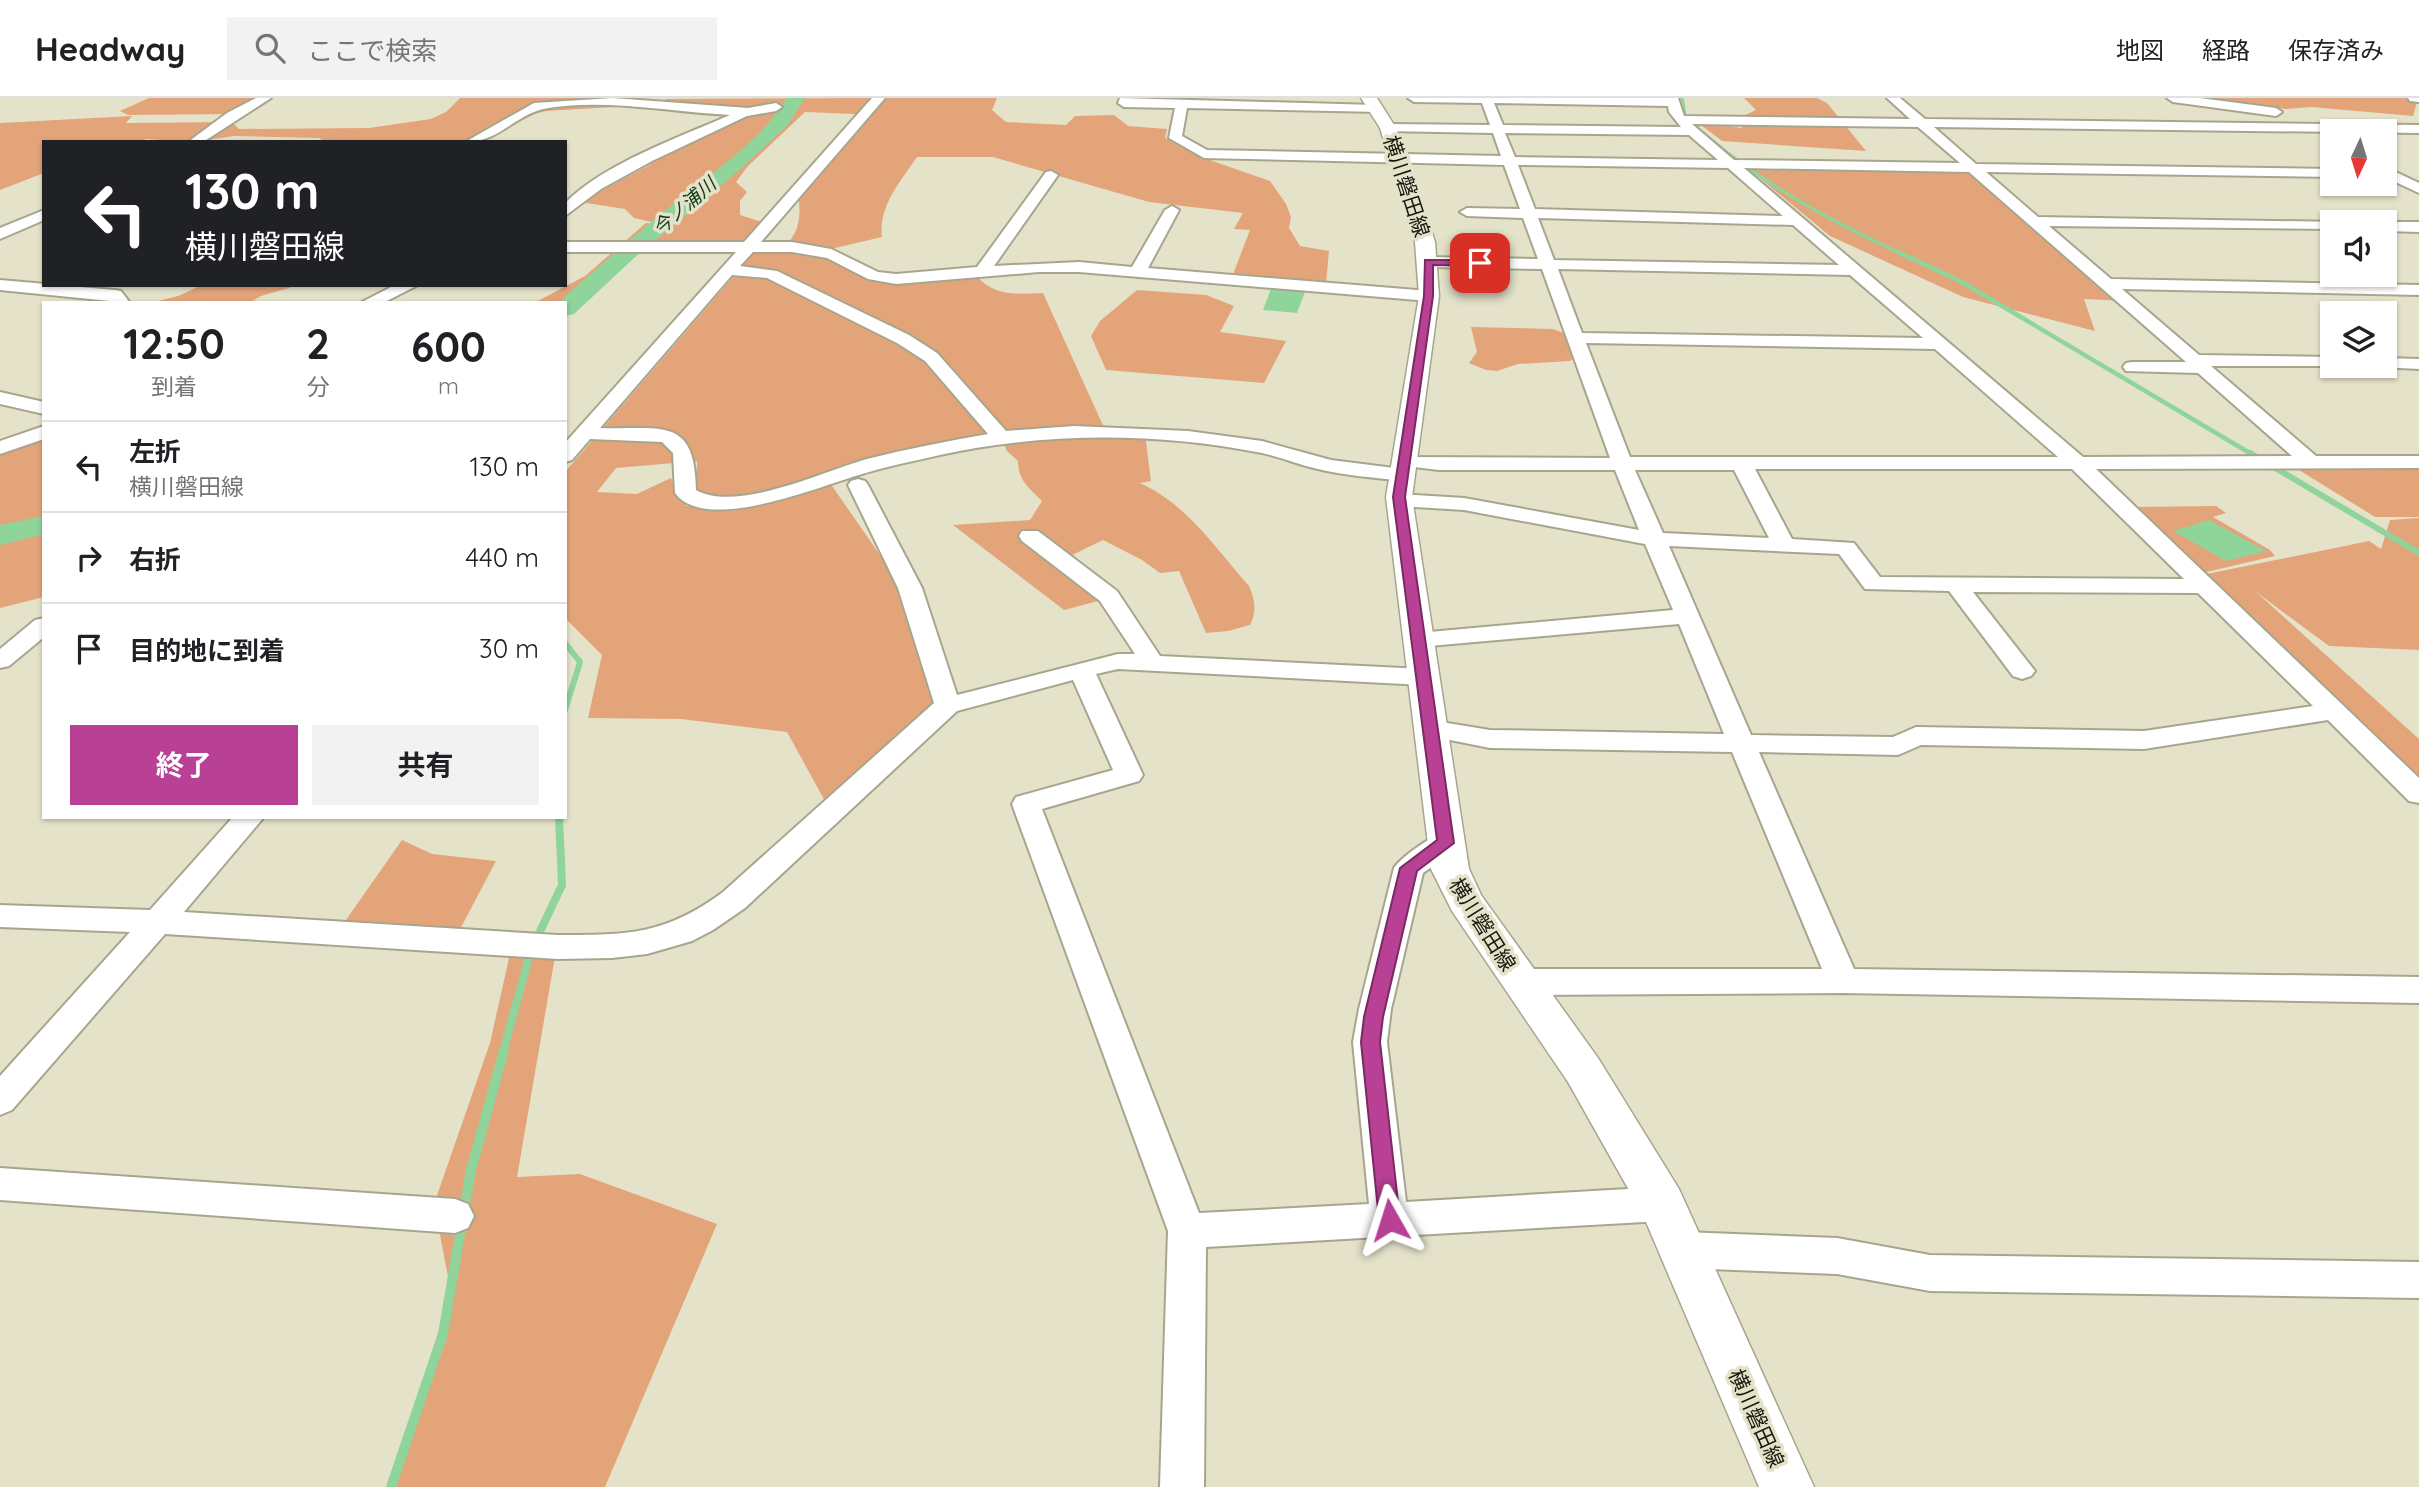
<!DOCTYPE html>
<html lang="ja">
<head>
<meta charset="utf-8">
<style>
	body { margin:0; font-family:Quicksand,"Noto Sans JP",sans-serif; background:#f2f2f2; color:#202124; height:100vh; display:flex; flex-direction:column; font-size:26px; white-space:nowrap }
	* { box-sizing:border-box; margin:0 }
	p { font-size:23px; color:#757577 }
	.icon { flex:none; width:38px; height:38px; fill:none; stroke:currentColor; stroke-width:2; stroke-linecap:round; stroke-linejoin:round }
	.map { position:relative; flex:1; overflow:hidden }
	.panel { position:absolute; left:42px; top:203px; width:525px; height:518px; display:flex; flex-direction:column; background:#fff; border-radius:0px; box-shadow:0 2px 5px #0004 }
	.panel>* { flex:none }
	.guide { position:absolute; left:42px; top:42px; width:525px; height:147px; border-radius:0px; box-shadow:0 2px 5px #0004; background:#202124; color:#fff; overflow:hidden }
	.needle { width:46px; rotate:184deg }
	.fabs { position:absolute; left:2320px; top:21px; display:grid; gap:14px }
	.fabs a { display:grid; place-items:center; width:77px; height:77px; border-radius:0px; background:#fff; box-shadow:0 2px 5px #0004; font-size:35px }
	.pin { position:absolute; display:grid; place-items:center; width:60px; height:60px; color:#fff; margin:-30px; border-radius:14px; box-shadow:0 4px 10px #0006 }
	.me { position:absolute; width:77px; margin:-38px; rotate:354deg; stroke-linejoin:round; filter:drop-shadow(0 0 5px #0008) }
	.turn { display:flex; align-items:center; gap:24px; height:147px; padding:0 28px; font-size:32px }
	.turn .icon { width:91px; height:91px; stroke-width:2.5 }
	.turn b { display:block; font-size:49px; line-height:60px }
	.eta { display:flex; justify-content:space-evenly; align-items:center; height:119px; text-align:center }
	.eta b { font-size:42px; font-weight:700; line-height:49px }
	.primary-button { display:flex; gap:14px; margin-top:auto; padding:14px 28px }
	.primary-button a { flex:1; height:80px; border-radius:0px; background:#b84095; color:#fff; font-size:28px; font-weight:700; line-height:80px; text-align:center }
	.primary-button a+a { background:#f2f2f2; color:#202124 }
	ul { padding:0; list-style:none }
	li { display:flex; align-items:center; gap:21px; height:91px; padding:0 28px; border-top:2px solid #e0e0e0 }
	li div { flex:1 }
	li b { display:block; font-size:26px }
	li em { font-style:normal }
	header { display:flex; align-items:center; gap:42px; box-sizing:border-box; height:98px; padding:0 35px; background:#fff; border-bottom:2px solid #e0e0e0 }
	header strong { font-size:33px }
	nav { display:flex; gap:38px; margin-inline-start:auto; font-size:24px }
	.search { width:490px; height:63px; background:#f2f2f2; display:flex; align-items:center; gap:18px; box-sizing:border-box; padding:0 24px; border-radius:0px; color:#757577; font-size:26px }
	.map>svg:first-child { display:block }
</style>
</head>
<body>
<header>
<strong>Headway</strong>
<div class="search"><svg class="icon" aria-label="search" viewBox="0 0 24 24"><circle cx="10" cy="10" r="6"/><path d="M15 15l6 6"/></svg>ここで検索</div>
<nav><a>地図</a><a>経路</a><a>保存済み</a></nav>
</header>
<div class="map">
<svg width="2419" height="1389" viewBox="0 0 2419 1389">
	<rect width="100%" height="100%" fill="#e5e2ca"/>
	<path fill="#e4a47a" d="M 149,0 L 265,0 L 234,16 L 128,17 L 120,13 Z
		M 460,0 L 604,0 L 649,7 L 546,13 L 507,23 L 471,44 L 326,44 L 319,40 L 234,38 L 195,44 L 147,41 L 133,44 L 44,44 L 44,75 L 0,92 L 0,25 L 132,18 L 126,25 L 232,24 L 239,31 L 369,30 L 431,21 L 446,14 Z
		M 873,0 L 862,11 L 878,0 L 997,0 L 992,12 L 1006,24 L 1066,27 L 1075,18 L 1114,17 L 1128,28 L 1167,31 L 1165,40 L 1201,59 L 1270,83 L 1286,106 L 1291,119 L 1289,130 L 1300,148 L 1329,153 L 1326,186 L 1232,179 L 1250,132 L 1234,131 L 1243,115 L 1149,104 L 993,59 L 917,59 C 901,83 878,108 882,139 L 831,151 L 788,145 C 802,129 800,113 798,92 L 846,38 L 855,16 L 805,14 L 748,68 L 736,84 L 747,94 L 740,103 L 740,117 L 762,124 L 760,136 L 751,135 L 742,146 L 639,145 L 565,219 L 565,205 L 534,205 L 585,178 L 646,125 L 661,126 L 634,120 L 625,111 L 580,104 L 648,68 L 682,44 L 748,14 L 658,8 L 666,1 Z
		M 1744,0 L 1817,0 L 1827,5 L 1866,53 L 1722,43 L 1696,23 L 1742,30 L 1743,18 L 1756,12 Z
		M 2197,0 L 2401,0 L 2418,1 L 2413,18 L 2311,9 L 2285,11 Z
		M 1750,72 L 1967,73 L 2126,203 L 2084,201 L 2095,233 L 1963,199 L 1830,138 Z
		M 758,150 L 823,154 L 850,171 L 902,187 L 977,178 C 994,199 1019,196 1043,195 L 1106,334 L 1145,336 L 1151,383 L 1140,385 C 1188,407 1215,450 1249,488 C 1255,502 1257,514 1250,527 L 1228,533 L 1206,535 L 1179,473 L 1160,475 L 1142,462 L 1103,442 L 1062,462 L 1102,502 L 1064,512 L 953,427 L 1030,422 L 1042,403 C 1029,390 1018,382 1018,363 L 1007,353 L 1001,339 C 963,345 923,349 885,358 C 820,373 764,407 697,397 L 697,363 L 616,370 L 597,394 L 637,396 L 671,380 L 686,408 L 752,407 L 830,385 L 889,470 L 948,607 L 831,714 L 787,634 L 681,621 L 588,620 L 602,557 L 565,520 L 565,374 Z
		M 202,187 L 299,187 L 261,198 L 249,205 L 150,205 L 178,198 Z
		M 1137,192 L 1206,197 L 1234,208 L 1220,234 L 1286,243 L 1264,285 L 1106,272 L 1091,238 L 1100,223 Z
		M 1471,229 L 1553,231 L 1569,237 L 1575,259 L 1570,263 L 1518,266 L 1497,273 L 1486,272 L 1469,265 L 1477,254 Z
		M 44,334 L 44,499 L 0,510 L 0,350 Z
		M 2294,369 L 2419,370 L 2419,419 L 2375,419 Z
		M 2216,408 L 2226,415 L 2213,419 L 2270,452 L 2275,458 L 2202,475 L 2135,409 Z
		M 2419,420 L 2419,552 L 2329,548 L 2256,494 L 2419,641 L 2419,695 L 2197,478 L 2369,443 L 2381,451 L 2390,422 Z
		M 402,742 L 432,756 L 496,763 L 458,835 L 341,829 Z
		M 511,851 L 556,853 L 517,1079 L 580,1076 L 717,1126 L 605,1389 L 389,1389 L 451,1194 L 434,1106 L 490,945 Z"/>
	<path fill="#8ed49b" d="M 1271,191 L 1305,194 L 1297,215 L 1263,212 Z
		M 2209,422 L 2266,453 L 2226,463 L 2173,433 Z"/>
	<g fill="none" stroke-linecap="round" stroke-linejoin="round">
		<path stroke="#8ed49b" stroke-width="3.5" d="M 1682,0 L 1685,19 C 1748,78 1824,120 1902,156"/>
		<path stroke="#8ed49b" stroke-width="4.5" d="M 1898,154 L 1960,183 L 2253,357"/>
		<path stroke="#8ed49b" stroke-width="6" d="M 2250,355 L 2419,455
			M 565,545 L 580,564 L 565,612"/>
		<path stroke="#8ed49b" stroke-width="8" d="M 536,842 L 562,787 L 559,719
			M 503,954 L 531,852"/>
		<path stroke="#8ed49b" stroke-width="10" d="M 464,1112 L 471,1072 L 504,952
			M 391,1389 L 443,1236 L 462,1124"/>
		<path fill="#8ed49b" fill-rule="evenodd" d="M 787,0 L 805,0 L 787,28 L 736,75 L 633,161 L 574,216 L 565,218 L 565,205 L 558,205 C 597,170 636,136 677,103 C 716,72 761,42 787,0 Z
			M 44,418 L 44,436 L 0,447 L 0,427 Z"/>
		<g stroke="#a8a58e" stroke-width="4">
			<path id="minor" d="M 256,0 L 271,0 L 203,44 L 188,44 L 227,15 Z
				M 613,0 L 748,10 L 776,5 L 782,9 L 776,13 L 747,18 L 652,63 L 601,91 L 565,118 L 565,105 C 605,65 678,40 730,17 C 671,14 601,0 543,11 C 514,18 499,44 465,44 L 534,5 Z
				M 872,0 L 885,0 L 761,144 L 792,144 L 831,151 L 878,174 L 896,176 L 977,169 L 1046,74 L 1051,73 L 1058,77 L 994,168 L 1079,164 L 1132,169 L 1165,112 L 1172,108 L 1179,112 L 1148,170 L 1429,193 L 1437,198 L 1429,203 L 1079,174 L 1039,174 L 896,186 L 868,181 L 827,160 L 792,154 L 753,154 L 740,168 L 777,173 L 909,237 L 937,255 L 1006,333 L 1074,328 L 1188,333 L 1262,343 L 1331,362 L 1402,371 L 1409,373 L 1412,377 L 1409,381 L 1402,383 C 1374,379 1345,378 1318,371 C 1299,367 1281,359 1262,355 C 1156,334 1045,334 940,357 C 914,363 888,368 862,376 C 823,387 705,437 675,395 L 673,355 L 662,344 L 590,341 L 572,362 L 565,364 L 565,345 L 736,154 L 565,154 L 565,144 L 744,144 ZM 732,177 L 767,180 L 897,245 L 925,263 L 988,336 C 947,343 907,351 867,361 C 824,373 737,415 696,392 C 695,317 661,332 600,330 Z
				M 1120,0 L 1376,7 L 1380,8 L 1380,14 L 1187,10 L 1182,38 L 1207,52 L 1501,58 L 1493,35 L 1383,33 L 1382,30 L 1388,26 L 1490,27 L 1482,5 L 1414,4 L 1408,0 L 1678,0 L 1684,18 L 1910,21 L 1887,0 L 1900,0 L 1925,21 L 2419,27 L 2419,35 L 1934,29 L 1976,66 L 2333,71 L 2333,79 L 1986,74 L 2038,119 L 2339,124 L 2333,124 L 2333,131 L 2049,128 L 2111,181 L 2419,187 L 2419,197 L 2122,191 L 2199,257 L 2333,259 L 2333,268 L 2339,268 L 2211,268 L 2316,358 L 2419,358 L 2419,370 L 2096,371 L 2419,680 L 2419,705 L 2409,703 L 2328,622 L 2144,651 L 1921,647 L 1898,657 L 1759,654 L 1854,871 L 2419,879 L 2419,905 L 1843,895 L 1520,897 L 1509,893 L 1504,884 L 1509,875 L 1520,871 L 1822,871 L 1732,654 L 1490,650 L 1420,636 L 1416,630 L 1420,624 L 1429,622 L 1490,632 L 1724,636 L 1679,526 L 1418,549 L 1409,547 L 1406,542 L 1409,537 L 1418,535 L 1673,512 L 1645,446 L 1464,412 L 1399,408 L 1391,407 L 1388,402 L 1391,397 L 1399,396 L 1464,400 L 1639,432 L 1615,372 L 1439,372 L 1398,367 L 1395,363 L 1398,359 L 1610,360 L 1542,171 L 1428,169 L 1420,164 L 1428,159 L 1538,161 L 1523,120 L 1467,118 L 1460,114 L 1467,110 L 1520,111 L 1504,67 L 1204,60 L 1169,40 L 1175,10 L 1124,9 L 1118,5 ZM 1494,5 L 1668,8 L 1669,14 L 1681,29 L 1503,27 ZM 1692,26 L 1918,29 L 1960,65 L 1734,62 ZM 1505,35 L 1689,37 L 1718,62 L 1515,59 ZM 1518,67 L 1728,70 L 1783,118 L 1535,111 ZM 1744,70 L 1969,74 L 2186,264 L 2132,264 L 2126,265 L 2123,269 L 2126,273 L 2198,275 L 2292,358 L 2083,359 ZM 1538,120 L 1793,127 L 1839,167 L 1554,162 ZM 1558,171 L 1850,177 L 1923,240 L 1582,235 ZM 1586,245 L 1935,251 L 2058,359 L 1630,359 ZM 1755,371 L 2072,371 L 2184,481 L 1880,479 L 1854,445 L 1792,441 ZM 1635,372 L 1734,372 L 1769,440 L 1663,435 ZM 1669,448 L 1839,456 L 1865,491 L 1949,493 L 2013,578 L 2022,581 L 2031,578 L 2035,573 L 1973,494 L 2198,495 L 2313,608 L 2144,633 L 1916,629 L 1893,639 L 1751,637 Z
				M 2167,0 L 2200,0 L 2276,10 L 2282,14 L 2276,18 L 2173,4 Z
				M 2408,0 L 2419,0 L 2419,4 L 2410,3 Z
				M 2385,69 L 2419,85 L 2419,95 L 2385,79 Z
				M 44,112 L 44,122 L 0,141 L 0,130 Z
				M 2382,124 L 2419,124 L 2419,134 L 2385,133 L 2385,124 Z
				M 0,182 L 115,192 L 121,193 L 130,205 L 0,192 Z
				M 395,187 L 418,187 L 383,205 L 360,205 Z
				M 2385,260 L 2419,261 L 2419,271 L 2379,269 L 2385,268 Z
				M 0,294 L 44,304 L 44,316 L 0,306 Z
				M 44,328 L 44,341 L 0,356 L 0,343 Z
				M 858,381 L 865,383 L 868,387 L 922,490 L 957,597 L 1118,556 L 1135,556 L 1100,503 L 1022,443 L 1019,438 L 1022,433 L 1038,433 L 1117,493 L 1160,558 L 1423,571 L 1432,574 L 1436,579 L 1432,584 L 1423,587 L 1118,571 L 1096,576 L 1143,677 L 1139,683 L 1042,711 L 1199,1115 L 1369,1106 L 1353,944 L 1359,911 L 1394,770 C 1400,760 1433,736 1445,735 C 1447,735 1455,737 1456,738 L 1461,745 L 1456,752 L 1423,775 L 1391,911 L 1387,944 L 1406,1104 L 1662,1089 L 1675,1094 L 1681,1106 L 1675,1118 L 1662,1123 L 1206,1149 L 1204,1389 L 1160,1389 L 1168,1133 L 1012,706 L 1016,699 L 1113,672 L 1073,582 L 957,613 L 745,810 L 713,832 L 692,843 L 647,856 L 612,860 L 558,861 L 165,836 L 12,1012 L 0,1017 L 0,978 L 130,834 L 0,829 L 0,807 L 150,812 L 233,719 L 264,719 L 184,814 L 558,837 C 628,837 665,837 723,794 L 934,605 L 898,490 L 848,387 L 851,383 Z
				M 44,520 L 44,539 L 9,568 L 0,570 L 0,551 L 35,522 Z
				M 0,1070 L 455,1101 L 468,1106 L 474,1118 L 468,1130 L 455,1135 L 0,1102 Z
				M 1683,1134 L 1837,1140 L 1930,1157 L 2419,1164 L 2419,1200 L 1930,1193 L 1837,1176 L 1683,1170 L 1669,1165 L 1664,1152 L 1669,1139 Z"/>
		</g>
		<g stroke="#a8a58e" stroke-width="3">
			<path id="major" d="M 1361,0 L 1377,0 L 1396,30 L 1435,144 L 1439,198 L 1412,399 L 1469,771 L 1481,797 L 1598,960 L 1679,1091 L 1814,1389 L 1759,1389 L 1643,1117 L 1568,984 L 1452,813 L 1431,771 L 1386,399 L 1419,198 L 1415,144 L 1380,30 Z"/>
		</g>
		<use href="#minor" fill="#fff" fill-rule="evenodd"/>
		<use href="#major" fill="#fff" fill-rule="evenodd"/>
	</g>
	<path fill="#b84095" stroke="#782a61" stroke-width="2" d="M 1425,162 L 1480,162 L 1484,165 L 1480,168 L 1433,167 L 1433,198 L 1405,399 L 1454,745 L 1417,773 L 1383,919 L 1380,944 L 1400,1122 L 1397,1128 L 1390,1131 L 1382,1128 L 1379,1122 L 1361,944 L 1364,919 L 1400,770 L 1437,742 L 1393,399 L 1424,198 Z"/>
	<g text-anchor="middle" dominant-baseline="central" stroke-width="7" stroke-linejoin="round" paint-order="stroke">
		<g font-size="19" font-style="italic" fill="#083d1a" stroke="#e5e2ca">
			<text transform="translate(684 108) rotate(-41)">今ノ浦川</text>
		</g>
		<g font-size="21" fill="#18170e" stroke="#e5e2ca">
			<text transform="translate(1407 88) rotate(72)">横川磐田線</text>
			<text transform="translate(1483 826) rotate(58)">横川磐田線</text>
			<text transform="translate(1757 1320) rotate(66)">横川磐田線</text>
		</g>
	</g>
</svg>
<div class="fabs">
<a><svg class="needle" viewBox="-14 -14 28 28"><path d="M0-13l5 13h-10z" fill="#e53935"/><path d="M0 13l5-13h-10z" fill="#757577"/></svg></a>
<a><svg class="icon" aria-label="sound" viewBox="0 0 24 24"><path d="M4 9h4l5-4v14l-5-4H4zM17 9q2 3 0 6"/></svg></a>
<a><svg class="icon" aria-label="layers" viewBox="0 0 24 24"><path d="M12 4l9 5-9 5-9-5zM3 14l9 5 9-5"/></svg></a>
</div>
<div class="pin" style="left:1480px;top:165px;background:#d93025"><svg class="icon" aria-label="arrive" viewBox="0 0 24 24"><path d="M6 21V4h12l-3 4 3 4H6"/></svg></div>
<svg class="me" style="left:1390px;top:1122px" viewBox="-20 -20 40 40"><path d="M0-17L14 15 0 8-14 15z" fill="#b84095" stroke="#fff" stroke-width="4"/></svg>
<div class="guide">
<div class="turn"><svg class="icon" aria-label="left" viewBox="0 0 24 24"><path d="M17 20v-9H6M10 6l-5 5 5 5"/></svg><div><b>130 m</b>横川磐田線</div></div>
</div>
<section class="panel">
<div class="eta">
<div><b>12:50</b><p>到着</p></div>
<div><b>2</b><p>分</p></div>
<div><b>600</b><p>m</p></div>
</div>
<ul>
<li><svg class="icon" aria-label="left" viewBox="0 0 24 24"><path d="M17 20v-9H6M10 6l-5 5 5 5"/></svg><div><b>左折</b><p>横川磐田線</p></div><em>130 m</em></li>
<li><svg class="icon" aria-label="right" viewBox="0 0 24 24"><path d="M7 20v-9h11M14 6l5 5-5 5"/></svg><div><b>右折</b></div><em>440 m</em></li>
<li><svg class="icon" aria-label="arrive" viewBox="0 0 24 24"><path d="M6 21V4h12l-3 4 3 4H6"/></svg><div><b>目的地に到着</b></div><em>30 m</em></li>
</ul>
<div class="primary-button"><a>終了</a><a>共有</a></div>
</section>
</div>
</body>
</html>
